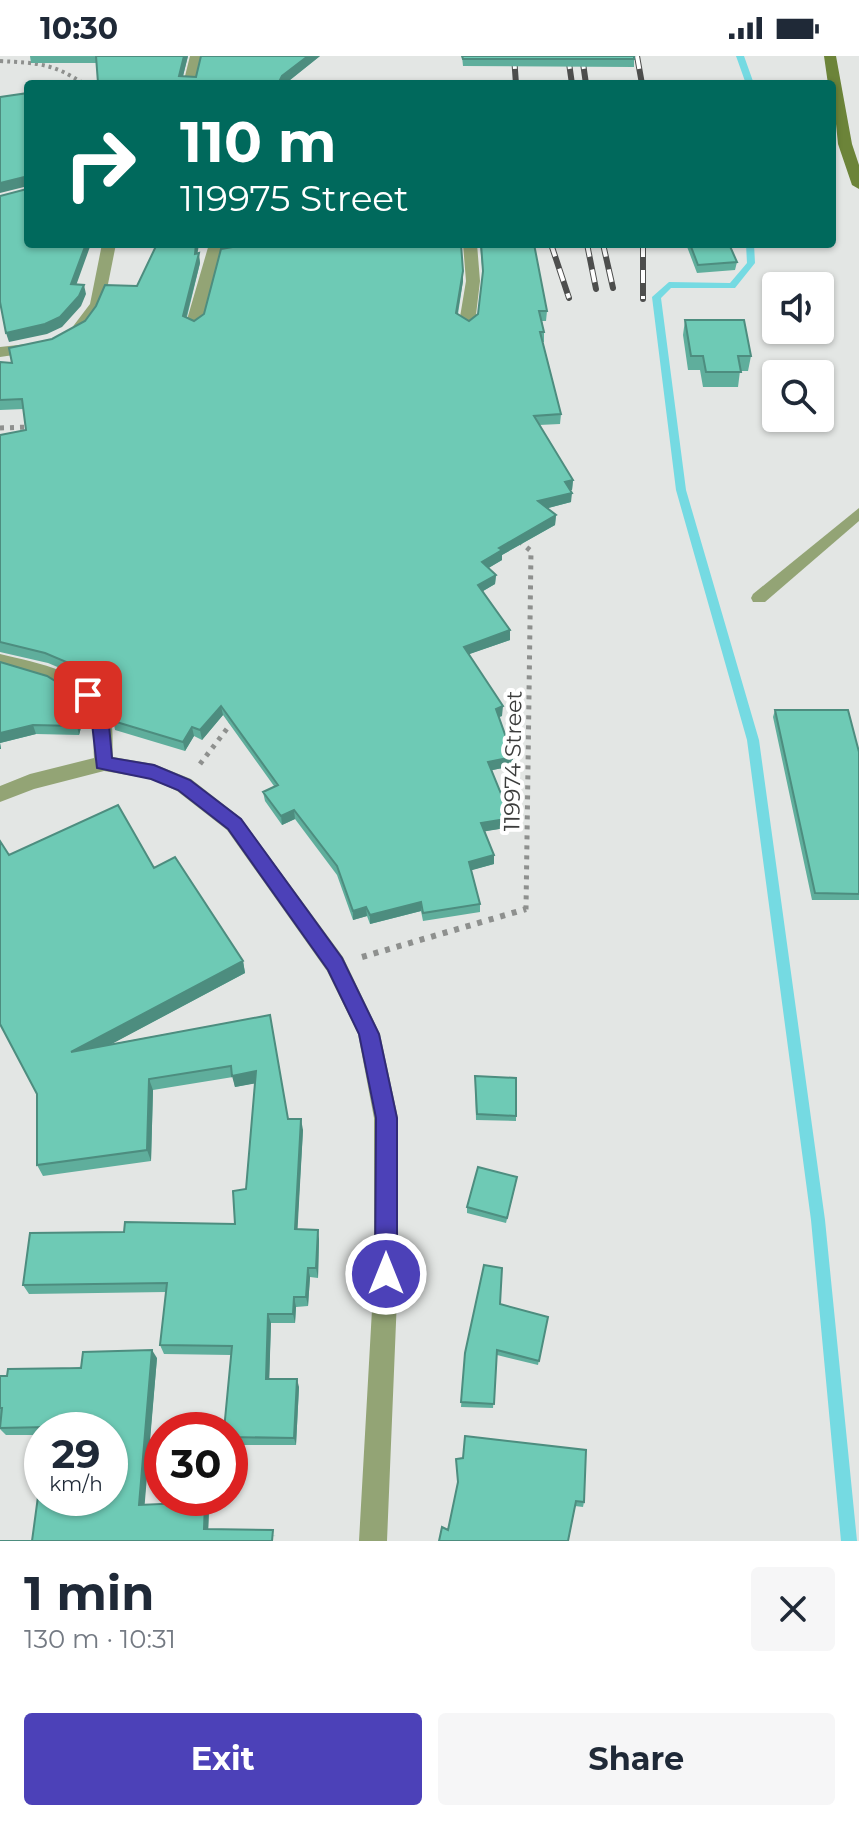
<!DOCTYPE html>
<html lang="en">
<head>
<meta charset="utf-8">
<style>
	body { margin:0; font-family:Montserrat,sans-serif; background:#f6f6f7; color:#1f2937; height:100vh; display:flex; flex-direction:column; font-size:30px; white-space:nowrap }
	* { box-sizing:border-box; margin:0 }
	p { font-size:26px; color:#747a83 }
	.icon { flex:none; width:44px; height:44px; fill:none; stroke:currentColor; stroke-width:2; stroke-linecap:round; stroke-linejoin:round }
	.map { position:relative; height:1485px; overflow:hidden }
	.side { display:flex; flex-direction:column; background:#fff; flex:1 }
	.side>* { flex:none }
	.top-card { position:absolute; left:24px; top:24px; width:812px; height:168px; border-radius:8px; box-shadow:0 2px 6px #0004; background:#00695c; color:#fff; overflow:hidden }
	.tools { position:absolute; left:762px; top:216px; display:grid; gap:16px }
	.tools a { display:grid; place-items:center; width:72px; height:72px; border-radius:8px; background:#fff; box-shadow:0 2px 6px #0004; font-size:40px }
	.speed { position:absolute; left:24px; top:1356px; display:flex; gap:16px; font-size:40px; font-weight:700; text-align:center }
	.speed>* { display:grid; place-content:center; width:104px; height:104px; border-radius:50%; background:#fff; box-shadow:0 2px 6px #0004; line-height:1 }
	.speed small { font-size:20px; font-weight:400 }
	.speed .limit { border:12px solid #d22; background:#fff; color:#111 }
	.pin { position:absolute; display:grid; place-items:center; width:68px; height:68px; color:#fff; margin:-34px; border-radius:16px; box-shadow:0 4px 12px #0006 }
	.me { position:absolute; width:88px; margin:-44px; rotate:0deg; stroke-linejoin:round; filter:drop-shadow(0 0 6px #0008) }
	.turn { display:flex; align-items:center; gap:28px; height:168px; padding:0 24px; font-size:36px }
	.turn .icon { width:104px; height:104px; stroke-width:2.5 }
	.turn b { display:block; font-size:56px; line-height:68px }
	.round { display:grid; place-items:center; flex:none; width:84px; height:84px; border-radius:8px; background:#f6f6f7 }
	.overview { display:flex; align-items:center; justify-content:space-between; height:136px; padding:0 24px }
	h1 { font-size:48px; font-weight:700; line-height:60px }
	.cta { display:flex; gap:16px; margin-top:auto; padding:16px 24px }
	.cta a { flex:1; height:92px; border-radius:8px; background:#4c41b8; color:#fff; font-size:32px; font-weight:700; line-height:92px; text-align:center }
	.cta a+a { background:#f6f6f7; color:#1f2937 }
	.status { display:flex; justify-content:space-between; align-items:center; height:56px; padding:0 40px; background:#fff; direction:ltr }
	.status svg { height:22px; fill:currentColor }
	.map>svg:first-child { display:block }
</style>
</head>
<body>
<div class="status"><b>10:30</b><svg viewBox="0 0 49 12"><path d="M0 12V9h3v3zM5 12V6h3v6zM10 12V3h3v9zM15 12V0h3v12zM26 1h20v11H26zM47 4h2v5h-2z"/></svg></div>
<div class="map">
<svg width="859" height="1485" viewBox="0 0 859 1485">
	<rect width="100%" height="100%" fill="#e3e6e4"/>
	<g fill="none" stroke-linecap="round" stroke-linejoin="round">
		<path fill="#75dae2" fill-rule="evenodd" d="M 736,0 L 744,0 L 754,28 L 746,28 Z
			M 746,188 L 754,188 L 755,207 L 735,232 L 671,232 L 661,242 L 686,434 L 759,684 L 825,1164 L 857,1485 L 841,1485 L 811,1164 L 747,684 L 676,434 L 652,241 L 669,226 L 730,227 L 747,207 Z"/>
		<path stroke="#8e908e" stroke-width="4" stroke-dasharray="3 4" stroke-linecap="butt" d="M 0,5 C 37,7 53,7 84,28
			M 21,371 L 31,371"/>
		<path stroke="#8e908e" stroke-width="5" stroke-dasharray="4 6" stroke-linecap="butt" d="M 0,372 L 31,371
			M 519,485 L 531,495 L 526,854 L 523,855
			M 200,708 L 233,665"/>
		<path stroke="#8e908e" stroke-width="6" stroke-dasharray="5 7" stroke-linecap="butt" d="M 362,901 L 526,853"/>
		<path fill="#93a475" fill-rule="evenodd" d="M 859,452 L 859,465 L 765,546 L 753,546 L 751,542 L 753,538 Z"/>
		<path fill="#93a475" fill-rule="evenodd" d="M 190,0 L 202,0 L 195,28 L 183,28 Z
			M 102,188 L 116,188 L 104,248 L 84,276 L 74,276 L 71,273 L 90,248 Z
			M 209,188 L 223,188 L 202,267 L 194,272 L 186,267 Z
			M 463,188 L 477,188 L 480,225 L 475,267 L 467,272 L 459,267 L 466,225 Z
			M 36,287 L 41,289 L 41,295 L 0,301 L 0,291 Z
			M 0,598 C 37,607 93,616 109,656 C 114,670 112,687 113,701 L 154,708 L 191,723 L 241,762 L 343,901 L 380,978 L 398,1062 L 398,1218 L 387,1485 L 359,1485 L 374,1218 L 374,1062 L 358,978 L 327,915 L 227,774 L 177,735 L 151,723 L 104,715 L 34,733 L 0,746 L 0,730 L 30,718 L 94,702 C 93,688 95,671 90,657 C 80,630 25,618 0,612 Z"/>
		<path fill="#6c8439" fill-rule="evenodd" d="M 824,0 L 836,0 L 852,88 L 859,109 L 859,133 L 852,129 L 838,88 L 832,28 L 828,28 Z"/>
		<g stroke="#4d4e4d" stroke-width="6">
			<path id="rail" d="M 514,0 L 516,28
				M 568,0 L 572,28
				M 582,0 L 586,28
				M 637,0 L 642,28
				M 551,188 L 569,242
				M 587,188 L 596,233
				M 603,188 L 613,232
				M 643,188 L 643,243"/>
		</g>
		<use href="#rail" stroke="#fff" stroke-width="4" stroke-dasharray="13" stroke-linecap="butt"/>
	</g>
	<path fill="#5fae9c" d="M 30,0 L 188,0 L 183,20 L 196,21 L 320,0 L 285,28 L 91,28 L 98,27 L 97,7 L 31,7 Z
		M 462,0 L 634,0 L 634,11 L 463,10 Z
		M 480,188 L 534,188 L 547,255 L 546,265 L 542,265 L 544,276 L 544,286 L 543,286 L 561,358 L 560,368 L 539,369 L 573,424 L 572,434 L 570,434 L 571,446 L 548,452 L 556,459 L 555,469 L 502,499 L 502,504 L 488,512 L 496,519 L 495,528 L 483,535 L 510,584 L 469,598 L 502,660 L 499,661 L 513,701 L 513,710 L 492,714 L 511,771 L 485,775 L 494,808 L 471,814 L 480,848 L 480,856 L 423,865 L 421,855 L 370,868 L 367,860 L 353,864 L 337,819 L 295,763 L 282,769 L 265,745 L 263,736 L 274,730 L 223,659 L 202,684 L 194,680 L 185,695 L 115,674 L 111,653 L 104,641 L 79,620 L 48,607 L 0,596 L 0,379 L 26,374 L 24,353 L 0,354 L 0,306 L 12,307 L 85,265 L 137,230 L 198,197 L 200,207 L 187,261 L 194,265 L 463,215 L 463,225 L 458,258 L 469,265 L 478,258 L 483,221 Z
		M 686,188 L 729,188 L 737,206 L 735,214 L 697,217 Z
		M 685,264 L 751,300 L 748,315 L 740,315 L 738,331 L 703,331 L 700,314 L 688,314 L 683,279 Z
		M 0,606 L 86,656 L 89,666 L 83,664 L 79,679 L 36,678 L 0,687 L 1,693 L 0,693 Z
		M 775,654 L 859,696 L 859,844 L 812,844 L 773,661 Z
		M 9,799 L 154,812 L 243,905 L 245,917 L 111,988 L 270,959 L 288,1063 L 303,1074 L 297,1173 L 319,1183 L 318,1222 L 310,1221 L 308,1250 L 296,1251 L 295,1267 L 271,1267 L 269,1323 L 299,1331 L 296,1389 L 230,1389 L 231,1299 L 164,1298 L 160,1289 L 166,1236 L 29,1238 L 23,1229 L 124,1176 L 235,1168 L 246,1133 L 255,1027 L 235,1031 L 233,1021 L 153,1034 L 151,1105 L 43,1120 L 37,1109 L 37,1039 Z
		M 475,1020 L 516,1060 L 516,1065 L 476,1064 Z
		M 516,1127 L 506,1167 L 467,1157 L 467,1151 Z
		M 500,1248 L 548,1261 L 538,1309 L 497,1299 L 493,1352 L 461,1351 L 465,1297 Z
		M 157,1302 L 144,1449 L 205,1446 L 209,1453 L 208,1473 L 276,1480 L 32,1485 L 110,1374 L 42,1374 L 42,1379 L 6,1379 L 0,1373 L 0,1320 Z
		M 456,1403 L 584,1446 L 583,1451 L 575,1450 L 448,1474 L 458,1428 Z"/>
	<path fill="#4d8d7f" d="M 184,0 L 188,0 L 181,28 L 179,20 Z
		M 308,0 L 320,0 L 285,28 L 278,28 L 282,20 Z
		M 28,120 L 28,130 L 0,137 L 0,127 Z
		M 86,188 L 91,188 L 73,238 L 71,228 Z
		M 196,188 L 199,188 L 196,207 L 195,198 Z
		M 199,197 L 200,207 L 184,270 L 183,260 Z
		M 463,215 L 463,225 L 456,266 L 456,257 Z
		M 84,229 L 86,238 L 81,250 L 62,271 L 47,278 L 9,286 L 6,277 Z
		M 573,424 L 572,434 L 564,435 L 565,426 Z
		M 572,437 L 571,446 L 537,455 L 538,445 Z
		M 556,459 L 555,469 L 502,499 L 502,504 L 482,516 L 482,506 L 499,492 Z
		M 496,519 L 495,528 L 478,538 L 478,529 Z
		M 510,574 L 510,584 L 464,600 L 464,591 Z
		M 221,650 L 223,659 L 202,684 L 200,674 Z
		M 503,650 L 502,660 L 496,662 L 496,653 Z
		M 80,654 L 83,664 L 79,679 L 77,670 Z
		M 33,669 L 36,678 L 0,687 L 1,693 L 0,693 L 0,677 Z
		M 192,671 L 194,680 L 185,695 L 183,686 Z
		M 513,701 L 513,710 L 488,715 L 488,706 Z
		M 294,754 L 295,763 L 282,769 L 281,760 Z
		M 511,762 L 511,771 L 481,776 L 481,767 Z
		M 494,799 L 494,808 L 469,815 L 469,806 Z
		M 421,846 L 421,855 L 370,868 L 370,859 Z
		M 366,851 L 367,860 L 353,864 L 353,855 Z
		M 243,905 L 245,917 L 76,1007 L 71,996 Z
		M 256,1015 L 258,1027 L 235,1031 L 232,1020 Z
		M 149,1023 L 153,1034 L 151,1105 L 147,1094 Z
		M 301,1063 L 303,1074 L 297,1183 L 295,1173 Z
		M 318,1174 L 319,1183 L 318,1222 L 316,1212 Z
		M 308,1212 L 310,1221 L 308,1250 L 306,1241 Z
		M 294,1241 L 296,1251 L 295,1267 L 293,1258 Z
		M 268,1258 L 271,1267 L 269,1331 L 266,1323 Z
		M 152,1294 L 157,1302 L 144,1456 L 139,1449 Z
		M 297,1323 L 299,1331 L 296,1389 L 294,1382 Z
		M 205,1446 L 209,1453 L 208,1480 L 204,1473 Z"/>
	<path fill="#6ecab5" stroke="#4d8d7f" stroke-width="2" d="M 96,0 L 184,0 L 179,20 L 196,21 L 201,0 L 308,0 L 282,20 L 278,28 L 91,28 L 98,27 Z
		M 462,0 L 634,0 L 634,3 L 463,3 Z
		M 28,37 L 28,188 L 86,188 L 71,228 L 84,229 L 79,240 L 60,261 L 45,268 L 6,277 L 0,246 L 0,140 L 27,133 L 28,120 L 0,127 L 0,41 Z
		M 157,188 L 196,188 L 195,198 L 199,197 L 183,260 L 194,265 L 204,258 L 221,193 L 250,188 L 461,188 L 463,215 L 456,257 L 469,265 L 478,258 L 483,215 L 481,188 L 534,188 L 547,255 L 539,255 L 544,276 L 540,276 L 561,358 L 534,360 L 573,424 L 565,426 L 572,437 L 538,445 L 556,459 L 499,492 L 502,494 L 482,506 L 496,519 L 478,529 L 510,574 L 464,591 L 503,650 L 496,653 L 513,701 L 488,706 L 511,762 L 481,767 L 494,799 L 469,806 L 480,848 L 423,857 L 421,846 L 370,859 L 366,851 L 353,855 L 337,810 L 294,754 L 281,760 L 263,736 L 278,729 L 221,650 L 200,674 L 192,671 L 183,686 L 113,665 L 109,646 L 101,631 L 76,610 L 45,597 L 0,586 L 0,379 L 26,374 L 22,343 L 0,344 L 0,306 L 12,307 L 9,292 L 52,283 L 85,265 L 96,250 L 105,229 L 137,230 Z
		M 690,188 L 729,188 L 737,206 L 698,209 Z
		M 685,264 L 744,264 L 751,300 L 738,300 L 741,316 L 706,316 L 703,300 L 691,300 Z
		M 0,606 L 47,620 L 79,640 L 86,656 L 80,654 L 77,670 L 33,669 L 0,677 Z
		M 775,654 L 848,654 L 859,696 L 859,838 L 815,837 Z
		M 118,749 L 154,812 L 175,801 L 243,905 L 71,996 L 270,959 L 288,1063 L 301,1063 L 295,1173 L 318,1174 L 316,1212 L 308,1212 L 306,1241 L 294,1241 L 293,1258 L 268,1258 L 266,1323 L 297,1323 L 294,1382 L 230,1381 L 230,1374 L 224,1374 L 232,1290 L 160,1289 L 167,1227 L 23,1229 L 30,1177 L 124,1176 L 125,1166 L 235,1168 L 233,1135 L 246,1133 L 256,1015 L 232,1020 L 231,1010 L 149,1023 L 147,1094 L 37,1109 L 37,1038 L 0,968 L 0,785 L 9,799 Z
		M 475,1020 L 516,1022 L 516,1060 L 477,1058 Z
		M 478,1111 L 517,1121 L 507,1162 L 467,1151 Z
		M 484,1209 L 502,1212 L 500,1248 L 548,1261 L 539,1305 L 497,1294 L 494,1348 L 461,1346 L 465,1297 Z
		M 152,1294 L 139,1449 L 205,1446 L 204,1473 L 273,1474 L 272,1485 L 0,1485 L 32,1485 L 42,1411 L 42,1442 L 110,1442 L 110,1374 L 47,1374 L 47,1371 L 0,1372 L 2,1352 L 0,1352 L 0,1320 L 7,1320 L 8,1313 L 81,1312 L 83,1296 Z
		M 465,1380 L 586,1394 L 584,1446 L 576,1445 L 568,1485 L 439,1485 L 442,1471 L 448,1474 L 458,1426 L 456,1403 L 463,1402 Z"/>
	<path fill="#4c41b8" stroke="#312a78" stroke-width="2" d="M 88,633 L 94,635 L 108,658 L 112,702 L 154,709 L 190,724 L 241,763 L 342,902 L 379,978 L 397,1062 L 397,1218 L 394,1226 L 386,1230 L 378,1226 L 375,1218 L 376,1062 L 359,978 L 328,914 L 228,773 L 178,734 L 151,723 L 97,712 L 91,658 L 80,639 Z"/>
	<g text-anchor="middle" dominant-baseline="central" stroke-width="8" stroke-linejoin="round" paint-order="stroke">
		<g font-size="22" fill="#3c3d3c" stroke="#fff">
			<text transform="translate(513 705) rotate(-89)">119974 Street</text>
		</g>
	</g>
</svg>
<div class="tools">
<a><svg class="icon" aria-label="sound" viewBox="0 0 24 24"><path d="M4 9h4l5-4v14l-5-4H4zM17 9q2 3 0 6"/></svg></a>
<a><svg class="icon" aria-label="search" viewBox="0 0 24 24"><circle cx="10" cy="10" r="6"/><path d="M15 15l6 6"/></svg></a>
</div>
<div class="speed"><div>29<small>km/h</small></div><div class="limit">30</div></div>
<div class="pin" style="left:88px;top:639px;background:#d93025"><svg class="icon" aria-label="arrive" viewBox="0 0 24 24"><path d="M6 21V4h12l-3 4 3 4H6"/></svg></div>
<svg class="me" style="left:386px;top:1218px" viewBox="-20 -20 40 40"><circle r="17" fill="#4c41b8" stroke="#fff" stroke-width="3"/><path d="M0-11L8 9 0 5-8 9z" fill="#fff"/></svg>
<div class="top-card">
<div class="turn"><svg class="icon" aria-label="right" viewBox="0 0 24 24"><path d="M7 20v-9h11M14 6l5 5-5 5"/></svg><div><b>110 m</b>119975 Street</div></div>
</div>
</div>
<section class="side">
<div class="overview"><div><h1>1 min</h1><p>130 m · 10:31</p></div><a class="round"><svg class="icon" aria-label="close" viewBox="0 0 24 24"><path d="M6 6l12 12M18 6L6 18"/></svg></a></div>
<div class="cta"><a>Exit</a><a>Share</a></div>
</section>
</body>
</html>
